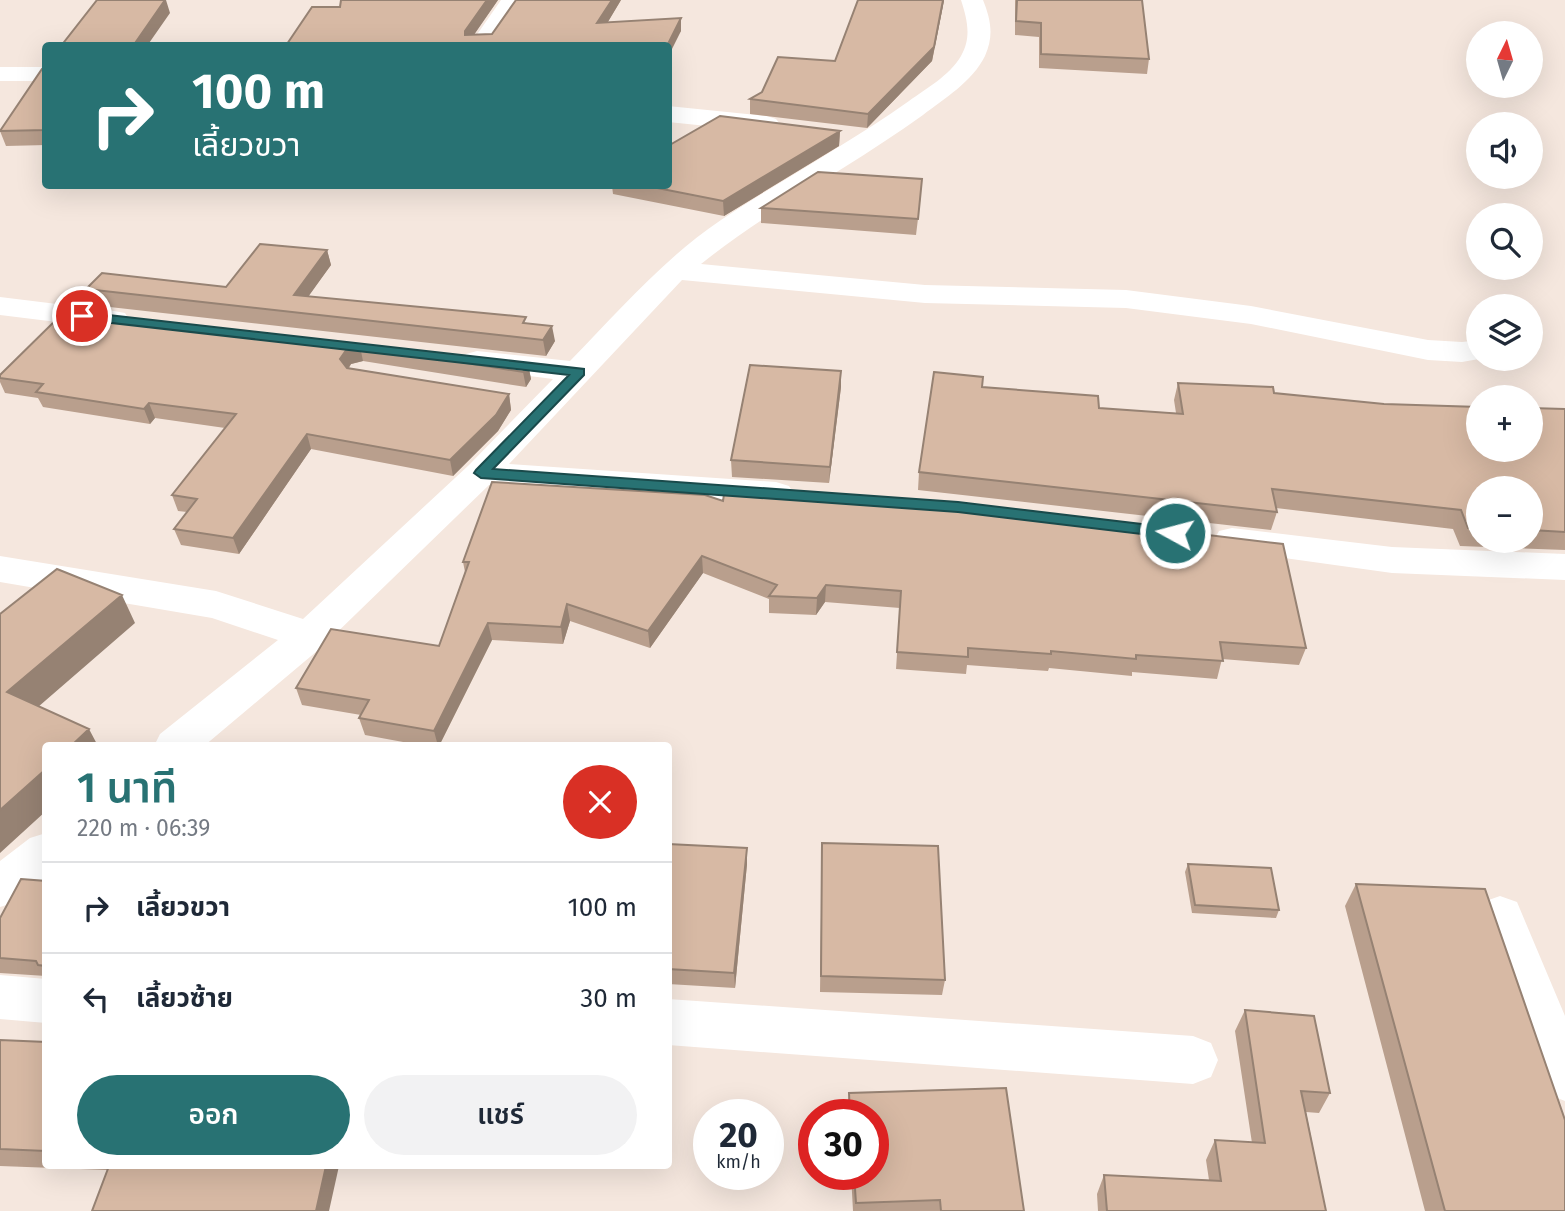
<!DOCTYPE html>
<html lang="th">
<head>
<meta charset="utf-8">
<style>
	body { margin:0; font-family:"Fira Sans","Noto Sans Thai",sans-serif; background:#f2f2f3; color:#1f2937; height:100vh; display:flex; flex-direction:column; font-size:26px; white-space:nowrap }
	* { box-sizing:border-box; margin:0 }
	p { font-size:23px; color:#747a83 }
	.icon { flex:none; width:38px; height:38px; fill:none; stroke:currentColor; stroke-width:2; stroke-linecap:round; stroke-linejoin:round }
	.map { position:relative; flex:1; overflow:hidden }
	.sheet { position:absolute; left:42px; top:742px; width:630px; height:427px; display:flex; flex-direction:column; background:#fff; border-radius:7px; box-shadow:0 7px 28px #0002 }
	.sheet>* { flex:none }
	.hud { position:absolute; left:42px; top:42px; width:630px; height:147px; border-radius:7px; box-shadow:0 7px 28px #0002; background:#287273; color:#fff; overflow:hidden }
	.needle { width:46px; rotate:5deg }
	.fabs { position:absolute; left:1466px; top:21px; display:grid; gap:14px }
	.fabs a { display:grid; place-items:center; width:77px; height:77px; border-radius:50%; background:#fff; box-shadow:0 7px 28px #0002; font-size:35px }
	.speed { position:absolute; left:693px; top:1099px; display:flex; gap:14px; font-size:35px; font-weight:700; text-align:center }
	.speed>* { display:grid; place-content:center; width:91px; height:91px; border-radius:50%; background:#fff; box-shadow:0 7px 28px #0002; line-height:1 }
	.speed small { font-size:18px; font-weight:400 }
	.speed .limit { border:10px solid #d22; background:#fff; color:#111 }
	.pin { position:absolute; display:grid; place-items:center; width:60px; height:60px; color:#fff; margin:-30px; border:4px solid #fff; border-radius:50%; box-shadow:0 2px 7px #0007 }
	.me { position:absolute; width:77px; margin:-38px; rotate:277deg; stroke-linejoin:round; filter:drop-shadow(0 0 5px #0008) }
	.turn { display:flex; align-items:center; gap:24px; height:147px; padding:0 35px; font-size:32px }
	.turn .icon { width:91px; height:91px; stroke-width:2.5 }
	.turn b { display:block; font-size:49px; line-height:60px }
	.round { display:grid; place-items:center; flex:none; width:74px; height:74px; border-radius:37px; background:#f2f2f3 }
	.head { display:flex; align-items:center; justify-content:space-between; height:119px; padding:0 35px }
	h1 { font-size:42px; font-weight:600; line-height:52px; color:#287273 }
	.primary-button { display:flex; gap:14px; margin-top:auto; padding:14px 35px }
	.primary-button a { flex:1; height:80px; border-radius:42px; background:#287273; color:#fff; font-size:28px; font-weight:600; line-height:80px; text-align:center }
	.primary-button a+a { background:#f2f2f3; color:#1f2937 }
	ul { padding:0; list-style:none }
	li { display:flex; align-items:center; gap:21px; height:91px; padding:0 35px; border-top:2px solid #e0e1e3 }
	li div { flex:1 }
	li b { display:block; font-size:26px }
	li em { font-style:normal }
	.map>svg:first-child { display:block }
</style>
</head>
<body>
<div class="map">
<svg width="1565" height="1211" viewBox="0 0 1565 1211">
	<rect width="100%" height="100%" fill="#f5e7de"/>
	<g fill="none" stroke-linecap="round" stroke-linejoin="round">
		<path fill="#fff" fill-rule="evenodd" d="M 501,0 L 523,0 L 492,46 L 469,46 Z
			M 961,0 L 983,0 C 991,20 994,36 985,56 C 972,82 945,98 923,115 C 851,167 771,208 701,264 L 925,285 L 1126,290 L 1251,306 L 1428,340 L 1462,342 L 1479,340 L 1479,359 L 1462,362 L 1428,360 L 1251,324 L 1126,308 L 925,303 L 682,280 L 509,464 L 776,482 L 789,486 L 794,494 L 789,502 L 776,506 L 489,485 L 323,646 L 204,746 L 154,746 L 160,734 L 278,640 L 212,618 L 0,582 L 0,556 L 216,591 L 303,619 L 469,465 L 553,379 L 466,368 L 461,361 L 466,354 L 477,351 L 570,361 C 618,312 663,259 721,220 C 783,179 848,144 909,101 C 927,88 949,76 961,56 C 972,37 967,19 961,0 Z
			M 0,67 L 46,67 L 46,81 L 0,81 Z
			M 668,106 L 767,116 L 776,119 L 780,124 L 776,129 L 767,132 L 668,122 Z
			M 0,297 L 114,311 L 125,313 L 129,320 L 125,327 L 114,329 L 0,315 Z
			M 1232,528 L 1392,547 L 1565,554 L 1565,580 L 1392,573 L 1219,549 L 1214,540 L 1219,531 Z
			M 46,833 L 46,878 L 16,902 L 0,907 L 0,861 L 30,838 Z
			M 1500,896 L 1517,902 L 1565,1016 L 1565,1101 L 1547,1094 L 1477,916 L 1483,902 Z
			M 0,975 L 46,979 L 46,1023 L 0,1019 Z
			M 668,999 L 1193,1036 L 1211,1043 L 1218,1060 L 1211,1077 L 1193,1084 L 668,1045 Z"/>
	</g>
	<path fill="#b99f8d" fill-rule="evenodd" d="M 498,0 L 474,34 L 492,34 L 621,0 L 607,23 L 681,31 L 668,46 L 287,46 L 287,44 L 340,7 Z
		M 858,0 L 944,0 L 932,61 L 867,128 L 750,114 L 750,99 L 835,61 Z
		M 1015,0 L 1142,0 L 1149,59 L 1147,74 L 1039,68 L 1039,37 L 1015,35 Z
		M 46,65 L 46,145 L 6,146 L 0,131 Z
		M 840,131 L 839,146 L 724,216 L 613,194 L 612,186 L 668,186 Z
		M 921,194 L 916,235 L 761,223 L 761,208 Z
		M 327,250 L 331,265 L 308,296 L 527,323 L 555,341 L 546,356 L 92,305 L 86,289 L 226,287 Z
		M 65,311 L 528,364 L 531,379 L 526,387 L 363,361 L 351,364 L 349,368 L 509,394 L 511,410 L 498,431 L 453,476 L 311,449 L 239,554 L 181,545 L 174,529 L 187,512 L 178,511 L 172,495 L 225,428 L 155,418 L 150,424 L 43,407 L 38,398 L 5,393 L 0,382 L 0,375 Z
		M 1178,383 L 1384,404 L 1565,409 L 1565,550 L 1460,546 L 1453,529 L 1276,508 L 1277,512 L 1271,530 L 918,490 L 919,472 L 982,387 L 1099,408 L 1176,413 L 1174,400 ZM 1479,488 L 1531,488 L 1531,541 L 1479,541 Z
		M 841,387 L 829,483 L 732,477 L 731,460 Z
		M 723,501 L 1306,648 L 1299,665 L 1222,659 L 1217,679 L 1132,672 L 1132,676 L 1049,668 L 1048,671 L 967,665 L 966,674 L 896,669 L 900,608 L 825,602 L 816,615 L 769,613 L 769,599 L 703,573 L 650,648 L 570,621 L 563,644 L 492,640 L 439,746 L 425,746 L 365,735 L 359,718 L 361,715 L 302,705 L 296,688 L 439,646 L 465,572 L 463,562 Z
		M 822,843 L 945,980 L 942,995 L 820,992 Z
		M 668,844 L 747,864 L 735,988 L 668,984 Z
		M 1188,864 L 1279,910 L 1276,918 L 1192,913 L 1185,872 Z
		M 46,881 L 46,976 L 0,973 L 0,918 Z
		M 1356,884 L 1565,1211 L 1425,1211 L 1345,906 Z
		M 1245,1010 L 1330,1093 L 1319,1113 L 1306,1112 L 1326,1211 L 1098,1211 L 1097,1194 L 1104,1175 L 1209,1180 L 1206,1160 L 1215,1140 L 1252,1143 L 1235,1031 Z
		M 0,1040 L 46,1042 L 46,1166 L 339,1166 L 107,1170 L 0,1166 Z
		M 849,1093 L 1024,1211 L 853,1211 L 851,1174 L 873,1174 L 873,1115 L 847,1115 Z"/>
	<path fill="#968273" d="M 165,0 L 166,0 L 170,13 L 147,46 L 133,46 Z
		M 487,0 L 498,0 L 467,45 L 465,31 Z
		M 612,0 L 621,0 L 599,37 L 597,23 Z
		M 943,0 L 944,0 L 943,6 L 932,61 L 867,128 L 868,114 Z
		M 681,18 L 681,31 L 668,57 L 668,46 L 667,46 Z
		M 840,131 L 839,146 L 724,216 L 723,201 Z
		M 327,250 L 331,265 L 298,311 L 294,295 Z
		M 552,326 L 555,341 L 546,356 L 543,340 Z
		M 360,346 L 363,361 L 351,364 L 344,374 L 340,359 L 347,349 Z
		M 528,364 L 531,379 L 526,387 L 523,372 Z
		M 841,371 L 841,387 L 829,483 L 830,467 Z
		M 509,394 L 511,410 L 498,431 L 453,476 L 450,460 Z
		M 149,403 L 155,418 L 150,424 L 144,409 Z
		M 307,434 L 311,449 L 239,554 L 233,538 Z
		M 702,556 L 703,573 L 650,648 L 648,631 Z
		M 826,585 L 825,602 L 816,615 L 817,598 Z
		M 122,595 L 135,623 L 23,720 L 7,692 Z
		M 567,604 L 570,621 L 563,644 L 561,627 Z
		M 488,623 L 492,640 L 439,746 L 438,746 L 434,731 Z
		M 89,729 L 98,746 L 71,746 Z
		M 46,769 L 46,811 L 0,853 L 0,810 Z
		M 747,848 L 747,864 L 735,988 L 734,973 Z
		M 326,1166 L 339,1166 L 329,1211 L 316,1211 Z"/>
	<path fill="#d7b9a4" stroke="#968273" stroke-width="2" d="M 97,0 L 165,0 L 133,46 L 61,46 Z
		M 341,0 L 487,0 L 465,31 L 465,35 L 492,34 L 516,0 L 612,0 L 597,23 L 681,18 L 667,46 L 356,46 L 287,44 L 312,7 L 340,7 Z
		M 858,0 L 943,0 L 934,47 L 868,114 L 750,99 L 762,92 L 778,57 L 835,61 Z
		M 1017,0 L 1142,0 L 1149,59 L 1041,54 L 1041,23 L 1016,21 Z
		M 46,65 L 46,130 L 0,131 L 42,69 Z
		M 720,116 L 840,131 L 723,201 L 647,186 L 668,186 L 668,146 Z
		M 818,172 L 922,179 L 918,219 L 761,208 Z
		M 260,244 L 327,250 L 294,295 L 526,317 L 523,323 L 552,326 L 543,340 L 86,289 L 102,273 L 226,287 Z
		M 65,311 L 528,364 L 523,372 L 360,346 L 347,349 L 340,359 L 347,368 L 509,394 L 496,415 L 450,460 L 307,434 L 233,538 L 174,529 L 197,499 L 172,495 L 236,414 L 149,403 L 144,409 L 36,392 L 43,384 L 0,378 L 0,375 Z
		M 750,365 L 841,371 L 830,467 L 731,460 Z
		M 934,372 L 983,377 L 982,387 L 1098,396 L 1099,408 L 1183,414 L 1178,383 L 1273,387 L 1274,393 L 1384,404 L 1479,407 L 1479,450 L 1531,450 L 1531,408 L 1565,409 L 1565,532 L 1531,530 L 1531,488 L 1479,488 L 1479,528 L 1468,528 L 1461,510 L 1272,489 L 1277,512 L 919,472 Z
		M 492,482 L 705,495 L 723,501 L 725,488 L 960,505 L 1283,544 L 1306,648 L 1220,642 L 1223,661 L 1136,655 L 1136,659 L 1051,651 L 1051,654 L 968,648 L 968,657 L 897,652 L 901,591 L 826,585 L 817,598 L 769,596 L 777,585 L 702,556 L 648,631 L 567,604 L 561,627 L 488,623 L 434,731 L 359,718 L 369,700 L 296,688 L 331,629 L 439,646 L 469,562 L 463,562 Z
		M 57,569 L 122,595 L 7,692 L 89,729 L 71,746 L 46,746 L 46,769 L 0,810 L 0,614 Z
		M 822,843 L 938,846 L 945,980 L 821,976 Z
		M 668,844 L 747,848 L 734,973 L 668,969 Z
		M 1188,864 L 1271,868 L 1279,910 L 1195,905 Z
		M 21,879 L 46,881 L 46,966 L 38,965 L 36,961 L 0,958 L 0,918 Z
		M 1356,884 L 1485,889 L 1565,1120 L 1565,1211 L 1445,1211 Z
		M 1245,1010 L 1314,1016 L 1330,1093 L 1301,1091 L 1326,1211 L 1107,1211 L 1104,1175 L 1221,1181 L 1215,1140 L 1265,1143 Z
		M 0,1040 L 46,1042 L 46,1151 L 0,1149 Z
		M 1006,1088 L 1024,1211 L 941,1211 L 940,1200 L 856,1203 L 854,1174 L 873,1174 L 873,1115 L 850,1115 L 849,1093 Z
		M 109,1166 L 326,1166 L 316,1211 L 92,1211 Z"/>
	<path fill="#287273" stroke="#1a4a4b" stroke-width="2" d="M 82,312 L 584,369 L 584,375 L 493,469 L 958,502 L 1175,528 L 1183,533 L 1175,538 L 958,512 L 481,478 L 474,473 L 476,470 L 569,375 L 77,319 L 77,313 Z"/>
</svg>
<div class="fabs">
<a><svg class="needle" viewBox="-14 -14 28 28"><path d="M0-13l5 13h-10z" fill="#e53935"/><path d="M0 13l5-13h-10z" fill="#747a83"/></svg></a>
<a><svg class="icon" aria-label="sound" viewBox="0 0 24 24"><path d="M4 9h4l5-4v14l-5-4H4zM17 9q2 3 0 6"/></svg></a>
<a><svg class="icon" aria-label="search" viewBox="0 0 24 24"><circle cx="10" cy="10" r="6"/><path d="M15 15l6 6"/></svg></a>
<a><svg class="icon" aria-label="layers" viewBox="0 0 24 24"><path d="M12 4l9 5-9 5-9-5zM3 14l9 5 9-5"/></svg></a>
<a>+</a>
<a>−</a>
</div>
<div class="speed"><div>20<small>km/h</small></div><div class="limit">30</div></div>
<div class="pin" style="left:82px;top:316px;background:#d93025"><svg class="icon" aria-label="arrive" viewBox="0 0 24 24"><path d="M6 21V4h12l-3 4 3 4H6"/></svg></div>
<svg class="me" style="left:1175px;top:533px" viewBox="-20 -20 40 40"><circle r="17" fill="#287273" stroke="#fff" stroke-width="3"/><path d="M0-11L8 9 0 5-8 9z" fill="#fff"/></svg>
<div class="hud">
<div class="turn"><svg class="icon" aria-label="right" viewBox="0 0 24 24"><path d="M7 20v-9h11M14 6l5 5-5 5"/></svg><div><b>100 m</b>เลี้ยวขวา</div></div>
</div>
<section class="sheet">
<div class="head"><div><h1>1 นาที</h1><p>220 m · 06:39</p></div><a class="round" style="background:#d93025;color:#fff"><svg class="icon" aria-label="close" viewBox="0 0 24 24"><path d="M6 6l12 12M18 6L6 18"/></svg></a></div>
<ul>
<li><svg class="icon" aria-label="right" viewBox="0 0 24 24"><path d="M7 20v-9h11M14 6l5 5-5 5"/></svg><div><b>เลี้ยวขวา</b></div><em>100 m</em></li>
<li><svg class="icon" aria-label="left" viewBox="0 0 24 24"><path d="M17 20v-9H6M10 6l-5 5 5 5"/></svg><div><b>เลี้ยวซ้าย</b></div><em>30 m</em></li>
</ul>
<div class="primary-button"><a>ออก</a><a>แชร์</a></div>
</section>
</div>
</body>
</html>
